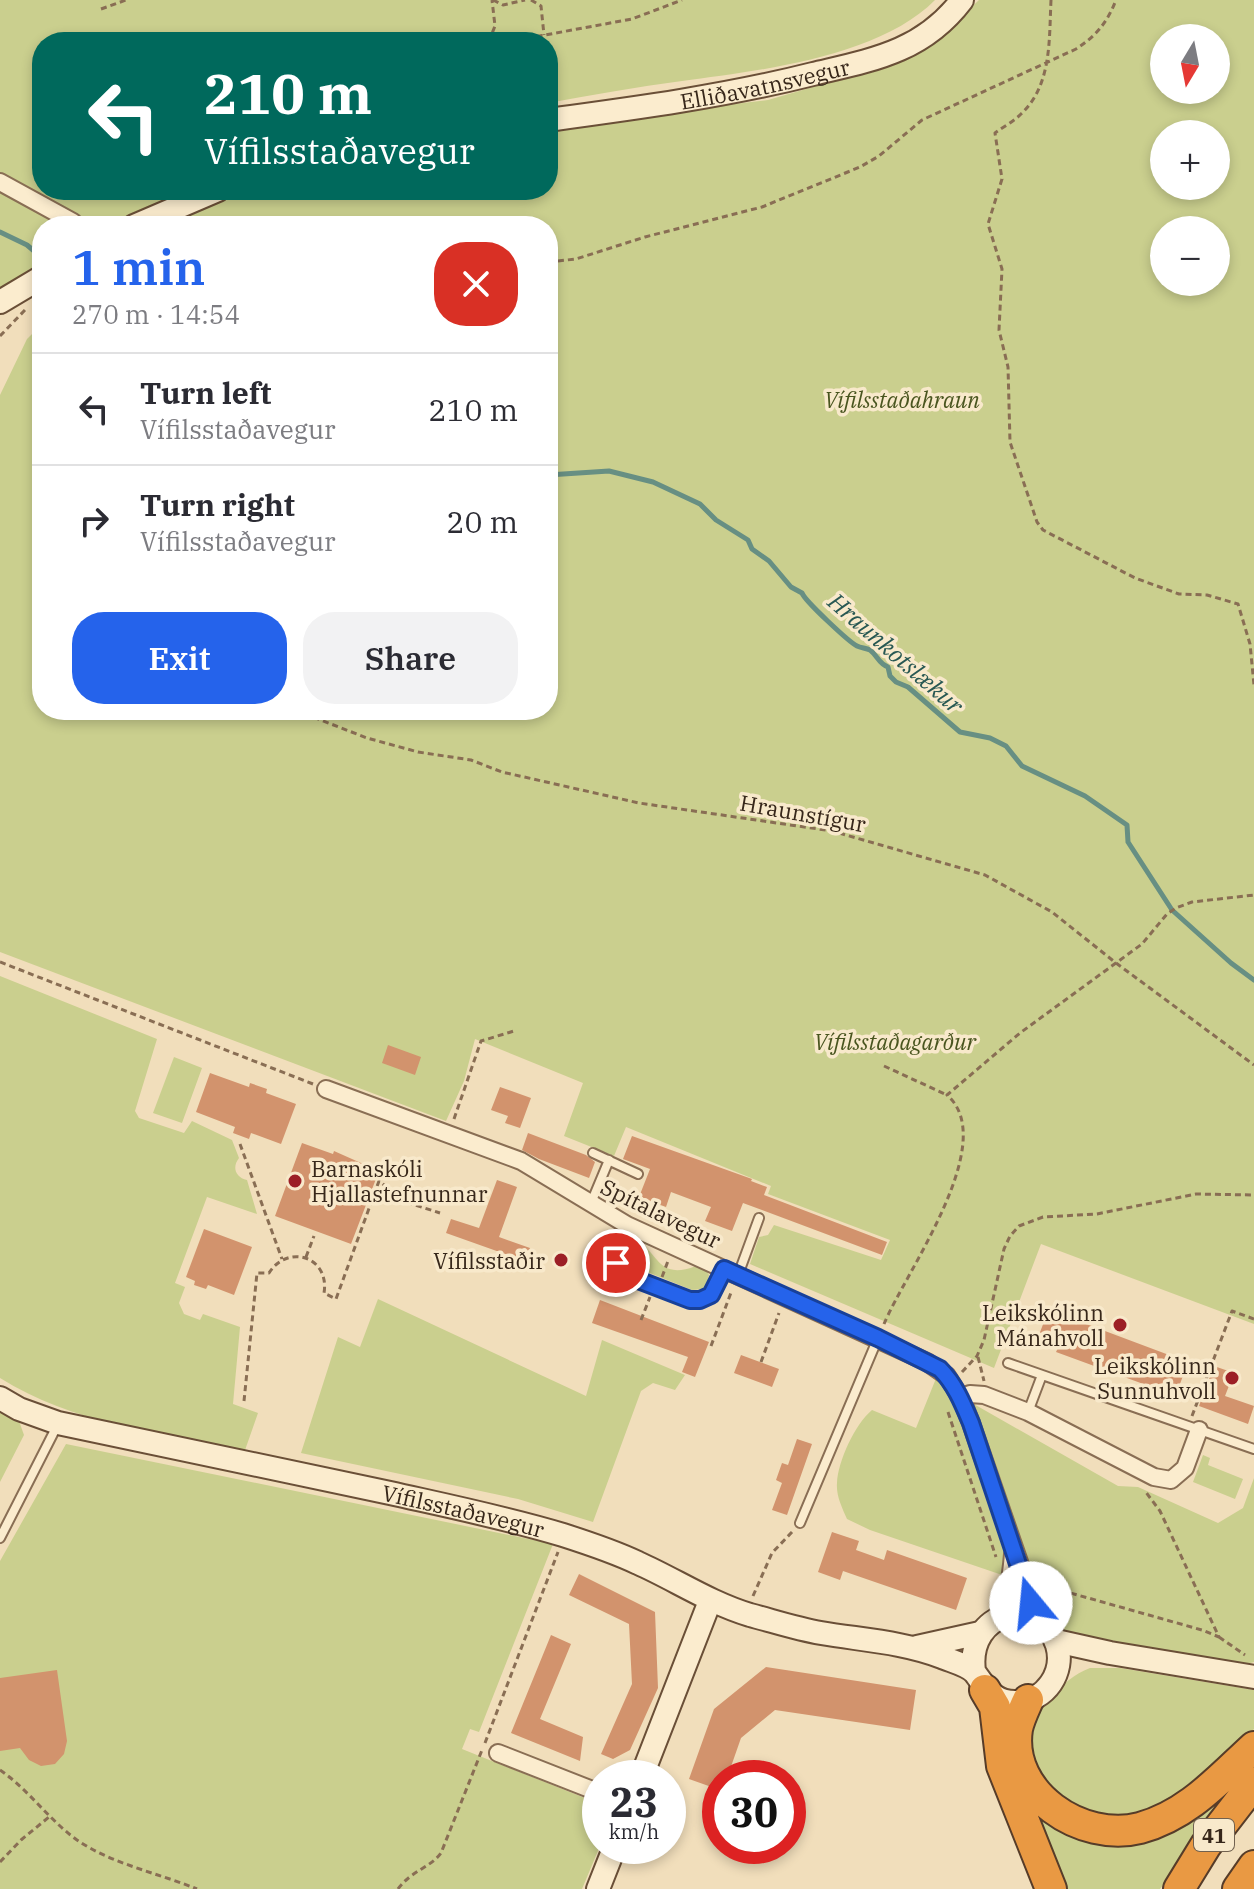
<!DOCTYPE html>
<html lang="en">
<head>
<meta charset="utf-8">
<style>
	body { margin:0; font-family:"IBM Plex Serif",serif; background:#f2f2f3; color:#2b2b33; height:100vh; display:flex; flex-direction:column; font-size:30px; white-space:nowrap }
	* { box-sizing:border-box; margin:0 }
	p { font-size:26px; color:#7c7c81 }
	.icon { flex:none; width:44px; height:44px; fill:none; stroke:currentColor; stroke-width:2; stroke-linecap:round; stroke-linejoin:round }
	.map { position:relative; flex:1; overflow:hidden }
	.sheet { position:absolute; left:32px; top:216px; width:526px; height:504px; display:flex; flex-direction:column; background:#fff; border-radius:32px; box-shadow:0 4px 12px #0003 }
	.sheet>* { flex:none }
	.banner { position:absolute; left:32px; top:32px; width:526px; height:168px; border-radius:32px; box-shadow:0 4px 12px #0003; background:#00695c; color:#fff; overflow:hidden }
	.needle { width:52px; rotate:190deg }
	.controls { position:absolute; left:1150px; top:24px; display:grid; gap:16px }
	.controls a { display:grid; place-items:center; width:80px; height:80px; border-radius:50%; background:#fff; box-shadow:0 4px 12px #0003; font-size:40px }
	.speed { position:absolute; left:582px; top:1760px; display:flex; gap:16px; font-size:40px; font-weight:700; text-align:center }
	.speed>* { display:grid; place-content:center; width:104px; height:104px; border-radius:50%; background:#fff; box-shadow:0 4px 12px #0003; line-height:1 }
	.speed small { font-size:20px; font-weight:400 }
	.speed .limit { border:12px solid #d22; background:#fff; color:#111 }
	.pin { position:absolute; display:grid; place-items:center; width:68px; height:68px; color:#fff; margin:-34px; border:4px solid #fff; border-radius:50%; box-shadow:0 2px 8px #0007 }
	.me { position:absolute; width:88px; margin:-44px; rotate:343deg; stroke-linejoin:round; filter:drop-shadow(0 0 6px #0008) }
	.turn { display:flex; align-items:center; gap:28px; height:168px; padding:0 40px; font-size:36px }
	.turn .icon { width:104px; height:104px; stroke-width:2.5 }
	.turn b { display:block; font-size:56px; line-height:68px }
	.round { display:grid; place-items:center; flex:none; width:84px; height:84px; border-radius:32px; background:#f2f2f3 }
	.summary { display:flex; align-items:center; justify-content:space-between; height:136px; padding:0 40px }
	h1 { font-size:48px; font-weight:600; line-height:60px; color:#2563eb }
	.button { display:flex; gap:16px; margin-top:auto; padding:16px 40px }
	.button a { flex:1; height:92px; border-radius:32px; background:#2563eb; color:#fff; font-size:32px; font-weight:600; line-height:92px; text-align:center }
	.button a+a { background:#f2f2f3; color:#2b2b33 }
	ul { padding:0; list-style:none }
	li { display:flex; align-items:center; gap:24px; height:112px; padding:0 40px; border-top:2px solid #e1e1e2 }
	li div { flex:1 }
	li b { display:block; font-size:30px }
	li em { font-style:normal }
	.map>svg:first-child { display:block }
</style>
</head>
<body>
<div class="map">
<svg width="1254" height="1889" viewBox="0 0 1254 1889">
	<rect width="100%" height="100%" fill="#f1debb"/>
	<path fill="#cacf8e" fill-rule="evenodd" d="M 0,0 L 935,0 C 879,57 758,71 682,81 C 637,87 592,95 548,103 L 548,42 L 42,42 L 42,190 L 188,190 L 135,212 L 111,226 L 42,226 L 42,265 L 0,288 Z
		M 979,0 L 1254,0 L 1254,1324 L 1041,1244 L 994,1368 L 750,1264 L 759,1237 L 768,1235 L 774,1225 L 881,1260 L 890,1240 L 768,1194 L 771,1186 L 626,1127 L 614,1156 L 564,1136 L 583,1083 L 475,1039 L 464,1081 L 446,1121 L 0,952 L 0,395 L 27,339 L 42,324 L 42,710 L 548,710 L 548,226 L 145,226 L 180,209 L 233,190 L 548,190 L 548,126 L 768,100 L 851,76 L 951,27 ZM 1164,38 L 1216,38 L 1216,90 L 1164,90 ZM 1164,134 L 1216,134 L 1216,186 L 1164,186 ZM 1164,230 L 1216,230 L 1216,282 L 1164,282 Z
		M 0,976 L 157,1039 L 135,1111 L 139,1118 L 184,1133 L 192,1121 L 232,1140 L 239,1158 C 232,1167 235,1177 247,1180 L 257,1214 L 207,1197 L 175,1283 L 185,1287 L 179,1303 L 184,1314 L 200,1320 L 203,1314 L 240,1327 L 233,1404 L 258,1413 L 244,1453 C 163,1434 71,1423 0,1378 Z
		M 174,1057 L 202,1068 L 182,1123 L 153,1113 Z
		M 634,1241 C 659,1247 654,1282 696,1266 L 706,1270 L 709,1275 L 707,1286 L 703,1289 L 692,1290 L 630,1265 C 619,1257 621,1245 634,1241 Z
		M 378,1299 L 586,1396 L 602,1340 L 685,1375 L 675,1390 L 653,1383 L 641,1391 L 593,1522 L 518,1499 L 301,1453 L 338,1337 L 360,1347 Z
		M 937,1376 L 954,1401 L 1006,1539 L 1008,1577 L 870,1530 L 847,1519 C 842,1507 836,1496 837,1483 C 838,1461 855,1424 872,1410 L 916,1428 Z
		M 972,1403 L 1118,1486 L 1138,1487 L 1218,1523 L 1243,1508 L 1254,1478 L 1254,1662 L 1247,1664 L 1140,1649 L 1063,1634 L 1042,1613 Z
		M 0,1412 L 19,1421 L 24,1435 L 0,1482 Z
		M 66,1444 L 553,1544 L 479,1732 L 470,1729 L 462,1749 L 600,1804 L 600,1846 L 582,1889 L 0,1889 L 0,1561 Z
		M 1203,1455 L 1210,1458 L 1208,1465 L 1243,1479 L 1235,1499 L 1193,1482 Z
		M 1090,1668 L 1120,1668 L 1254,1690 L 1254,1729 C 1231,1751 1193,1790 1165,1804 C 1120,1826 1053,1813 1036,1763 C 1025,1733 1030,1720 1051,1697 C 1063,1684 1074,1674 1090,1668 Z
		M 1254,1767 L 1160,1889 L 1062,1889 L 1024,1798 L 1101,1841 Z"/>
	<g fill="none" stroke-linecap="round" stroke-linejoin="round">
		<path stroke="#678f83" stroke-width="5" d="M 0,232 L 27,245 L 41,257
			M 548,475 L 609,471 L 653,482 L 700,504 L 716,520 L 748,540 L 752,549 L 769,561 L 791,587 L 802,593 C 805,601 849,642 857,646 C 861,648 866,648 870,650 C 878,656 878,663 888,667 L 890,676 L 896,682 L 908,687 L 960,732 L 990,738 L 1006,746 L 1022,766 L 1085,796 L 1127,825 L 1128,842 L 1172,910 L 1231,963 L 1254,980"/>
	</g>
	<path fill="#d2936d" d="M 388,1045 L 421,1057 L 415,1075 L 382,1063 Z
		M 210,1073 L 249,1087 L 250,1083 L 267,1089 L 266,1093 L 296,1104 L 281,1144 L 251,1133 L 249,1139 L 233,1133 L 235,1127 L 196,1112 Z
		M 500,1087 L 531,1098 L 520,1128 L 505,1123 L 508,1116 L 491,1110 Z
		M 528,1133 L 586,1155 L 595,1162 L 589,1178 L 539,1159 L 522,1150 Z
		M 632,1136 L 752,1179 L 751,1181 L 767,1187 L 764,1195 L 887,1242 L 882,1255 L 743,1203 L 732,1231 L 705,1221 L 711,1207 L 671,1192 L 666,1207 L 639,1197 L 650,1169 L 623,1159 Z
		M 302,1143 L 333,1154 L 334,1151 L 379,1171 L 351,1244 L 275,1216 Z
		M 497,1180 L 517,1187 L 499,1237 L 530,1248 L 525,1261 L 446,1233 L 451,1219 L 479,1228 Z
		M 204,1229 L 252,1247 L 234,1295 L 208,1285 L 206,1289 L 194,1285 L 195,1281 L 186,1277 Z
		M 600,1300 L 709,1342 L 695,1377 L 682,1372 L 688,1357 L 592,1323 Z
		M 1047,1314 L 1089,1325 L 1169,1355 L 1168,1358 L 1187,1365 L 1177,1392 L 1158,1385 L 1157,1389 L 1056,1352 L 1058,1348 L 1037,1340 Z
		M 741,1355 L 779,1369 L 772,1387 L 734,1373 Z
		M 1214,1366 L 1234,1373 L 1225,1396 L 1254,1406 L 1248,1424 L 1199,1406 Z
		M 797,1439 L 812,1444 L 787,1515 L 772,1510 L 782,1483 L 776,1480 L 782,1463 L 788,1465 Z
		M 832,1532 L 859,1541 L 856,1550 L 884,1560 L 887,1550 L 967,1578 L 956,1610 L 843,1571 L 840,1580 L 818,1572 Z
		M 579,1574 L 655,1612 L 658,1688 L 630,1750 L 613,1759 L 601,1754 L 632,1684 L 629,1624 L 569,1595 Z
		M 551,1635 L 571,1644 L 540,1719 L 583,1737 L 580,1761 L 511,1733 Z
		M 766,1667 L 916,1690 L 910,1730 L 775,1710 L 741,1738 L 727,1778 L 720,1778 L 720,1790 L 689,1779 L 714,1709 Z
		M 57,1670 L 67,1741 L 64,1754 L 55,1764 L 41,1766 L 29,1760 L 20,1748 L 0,1751 L 0,1678 Z"/>
	<g fill="none" stroke-linecap="round" stroke-linejoin="round">
		<g stroke="#896e54" stroke-width="12">
			<path id="lane" d="M 593,1153 L 638,1174
				M 591,1203 L 609,1160
				M 627,1225 C 619,1243 608,1259 625,1275 L 690,1300 L 700,1300 L 711,1295 L 724,1269
				M 738,1275 L 759,1218
				M 1008,1363 L 1254,1449
				M 1028,1412 L 1042,1375
				M 800,1523 L 878,1338
				M 0,1538 L 58,1424"/>
		</g>
		<g stroke="#896e54" stroke-width="20">
			<path id="street" d="M 0,182 L 73,222 L 75,226
				M 326,1089 L 521,1161 L 627,1225 L 927,1362 L 947,1376 L 961,1398 L 971,1423 L 1027,1585 L 1036,1620
				M 961,1398 L 970,1394 L 984,1395 L 1028,1412 L 1154,1477 L 1171,1480 L 1185,1468 L 1199,1430
				M 994,1621 C 1008,1600 1011,1579 1013,1554
				M 498,1753 L 600,1793"/>
		</g>
		<g stroke="#6a4f37" stroke-width="26">
			<g id="secondary">
				<path id="s1" d="M 548,120 C 637,108 726,96 813,74 C 842,67 873,61 900,49 C 925,38 946,21 962,0"/>
				<path d="M 134,226 L 218,190"/>
				<path d="M 0,302 L 42,277"/>
				<path id="s2" d="M 0,1398 L 19,1409 L 58,1423 C 168,1447 279,1469 390,1493 C 448,1506 507,1518 563,1535 C 588,1543 615,1552 638,1563 C 676,1580 710,1603 750,1615 C 773,1621 797,1629 821,1633 C 862,1640 903,1642 942,1657 C 951,1661 968,1665 975,1673 C 986,1688 994,1703 1017,1702 C 1046,1701 1065,1672 1057,1645 C 1040,1594 966,1610 974,1671"/>
				<path d="M 1056,1641 L 1110,1653 L 1254,1677"/>
				<path d="M 917,1647 L 980,1633"/>
				<path d="M 641,1778 L 710,1601"/>
				<path d="M 598,1889 L 615,1846"/>
			</g>
		</g>
		<g stroke="#563c29" stroke-width="34">
			<path id="highway" d="M 985,1690 L 995,1707 L 1002,1766 L 1051,1889
				M 1028,1700 C 1024,1709 1019,1719 1017,1729 C 1007,1794 1082,1843 1140,1828 C 1188,1815 1219,1779 1254,1747
				M 1179,1889 L 1206,1845 L 1254,1783
				M 1238,1889 L 1254,1866"/>
		</g>
		<path stroke="#896e54" stroke-width="3" stroke-dasharray="6 4" stroke-linecap="butt" d="M 493,0 L 503,5 L 525,0
			M 531,0 L 541,6 L 544,35
			M 1051,0 C 1049,40 1052,85 1021,114 C 1013,122 1003,127 995,133 L 1002,179 L 988,224 L 1002,269 L 999,330 L 1008,367 L 1010,442 L 1037,522 L 1043,530 L 1135,578 L 1179,594 L 1207,595 L 1238,604 L 1250,644 L 1254,685
			M 101,9 L 126,0
			M 492,42 L 491,36 L 495,26 L 492,0
			M 507,42 L 632,19 L 682,0
			M 52,193 L 64,190
			M 548,262 L 576,259 L 645,237 L 762,207 L 860,167 L 879,156 L 922,120 L 1076,49 C 1096,36 1107,23 1116,0
			M 0,336 L 25,310
			M 295,710 L 367,738 L 418,752 L 471,760 L 502,772 L 639,803 L 832,831 L 985,875 L 1052,912 L 1116,963 L 1254,1065
			M 0,962 L 313,1084
			M 884,1066 L 947,1095
			M 454,1119 L 481,1041 L 514,1031
			M 240,1144 L 282,1259
			M 306,1257 L 314,1236
			M 662,1277 L 668,1261
			M 641,1320 L 650,1297
			M 884,1324 C 905,1273 1001,1142 947,1095 L 1020,1033 L 1142,944 L 1167,914 L 1176,908 L 1192,902 L 1254,895
			M 711,1346 L 732,1290
			M 978,1357 L 984,1381
			M 761,1362 L 779,1313
			M 962,1372 L 977,1356 L 984,1340 L 1004,1249 L 1010,1236 L 1019,1226 L 1043,1217 L 1097,1214 L 1196,1194 L 1254,1195
			M 244,1401 L 257,1273 L 269,1273 C 288,1243 330,1257 324,1293 L 336,1299 L 379,1181 L 406,1202 L 440,1213
			M 948,1412 L 996,1557
			M 1192,1416 L 1232,1311 L 1254,1319
			M 1042,1585 L 1202,1630 L 1219,1637 L 1160,1511 L 1145,1491
			M 753,1596 L 772,1553 L 792,1532
			M 1219,1637 L 1245,1655
			M 485,1743 L 558,1552
			M 0,1770 C 29,1790 48,1819 77,1840 C 112,1864 158,1873 197,1889
			M 0,1862 L 21,1840 L 49,1817
			M 398,1889 C 412,1870 430,1868 441,1853 L 482,1750"/>
		<use href="#lane" stroke="#fbecce" stroke-width="8"/>
		<use href="#street" stroke="#fbecce" stroke-width="16"/>
		<use href="#secondary" stroke="#fbecce" stroke-width="22"/>
		<use href="#highway" stroke="#e99943" stroke-width="30"/>
	</g>
	<g fill="none" stroke-linecap="round" stroke-linejoin="round">
		<g stroke="#184099" stroke-width="20">
			<path id="route" d="M 616,1263 L 625,1275 L 690,1300 L 700,1300 L 711,1295 L 724,1269 L 878,1338 L 940,1369 C 955,1384 963,1404 971,1423 L 1031,1603"/>
		</g>
		<use href="#route" stroke="#2563eb" stroke-width="14"/>
	</g>
	<g fill="#9c1f26" stroke="#f8e9cb" stroke-width="3">
		<circle cx="295" cy="1181" r="8"/>
		<circle cx="561" cy="1260" r="8"/>
		<circle cx="1120" cy="1325" r="8"/>
		<circle cx="1232" cy="1378" r="8"/>
	</g>
	<g text-anchor="middle" dominant-baseline="central" stroke-width="7" stroke-linejoin="round" paint-order="stroke">
		<rect fill="#f8e9cb" stroke="#71614f" stroke-width="2" x="1194" y="1819" width="40" height="32" rx="6"/>
		<g font-size="20" font-weight="bold" fill="#37271a">
			<text x="1214" y="1835">41</text>
		</g>
		<g font-size="22" fill="#37271a" stroke="#f8e9cb">
			<text stroke="none"><textPath href="#s1" startOffset="220">Elliðavatnsvegur</textPath></text>
			<text transform="translate(803 813) rotate(10)">Hraunstígur</text>
			<text transform="translate(661 1213) rotate(26)">Spítalavegur</text>
			<text stroke="none"><textPath href="#s2" startOffset="478">Vífilsstaðavegur</textPath></text>
		</g>
		<g font-size="22" font-style="italic" fill="#49551f" stroke="#f8e9cb">
			<text x="902" y="399">Vífilsstaðahraun</text>
			<text x="895" y="1041">Vífilsstaðagarður</text>
		</g>
		<g font-size="22" fill="#37271a" stroke="#f8e9cb" text-anchor="end">
			<text x="311" y="1168" text-anchor="start">Barnaskóli<tspan x="311" dy="25">Hjallastefnunnar</tspan></text>
			<text x="545" y="1260">Vífilsstaðir</text>
			<text x="1104" y="1312">Leikskólinn<tspan x="1104" dy="25">Mánahvoll</tspan></text>
			<text x="1216" y="1365">Leikskólinn<tspan x="1216" dy="25">Sunnuhvoll</tspan></text>
		</g>
		<g font-size="24" font-style="italic" fill="#285853" stroke="#f8e9cb">
			<text transform="translate(896 653) rotate(41)">Hraunkotslækur</text>
		</g>
	</g>
</svg>
<div class="controls">
<a><svg class="needle" viewBox="-14 -14 28 28"><path d="M0-13l5 13h-10z" fill="#e53935"/><path d="M0 13l5-13h-10z" fill="#7c7c81"/></svg></a>
<a>+</a>
<a>−</a>
</div>
<div class="speed"><div>23<small>km/h</small></div><div class="limit">30</div></div>
<div class="pin" style="left:616px;top:1263px;background:#d93025"><svg class="icon" aria-label="arrive" viewBox="0 0 24 24"><path d="M6 21V4h12l-3 4 3 4H6"/></svg></div>
<svg class="me" style="left:1031px;top:1603px" viewBox="-20 -20 40 40"><circle r="19" fill="#fff"/><path d="M0-13L10 11 0 6-10 11z" fill="#2563eb"/></svg>
<div class="banner">
<div class="turn"><svg class="icon" aria-label="left" viewBox="0 0 24 24"><path d="M17 20v-9H6M10 6l-5 5 5 5"/></svg><div><b>210 m</b>Vífilsstaðavegur</div></div>
</div>
<section class="sheet">
<div class="summary"><div><h1>1 min</h1><p>270 m · 14:54</p></div><a class="round" style="background:#d93025;color:#fff"><svg class="icon" aria-label="close" viewBox="0 0 24 24"><path d="M6 6l12 12M18 6L6 18"/></svg></a></div>
<ul>
<li><svg class="icon" aria-label="left" viewBox="0 0 24 24"><path d="M17 20v-9H6M10 6l-5 5 5 5"/></svg><div><b>Turn left</b><p>Vífilsstaðavegur</p></div><em>210 m</em></li>
<li><svg class="icon" aria-label="right" viewBox="0 0 24 24"><path d="M7 20v-9h11M14 6l5 5-5 5"/></svg><div><b>Turn right</b><p>Vífilsstaðavegur</p></div><em>20 m</em></li>
</ul>
<div class="button"><a>Exit</a><a>Share</a></div>
</section>
</div>
</body>
</html>
